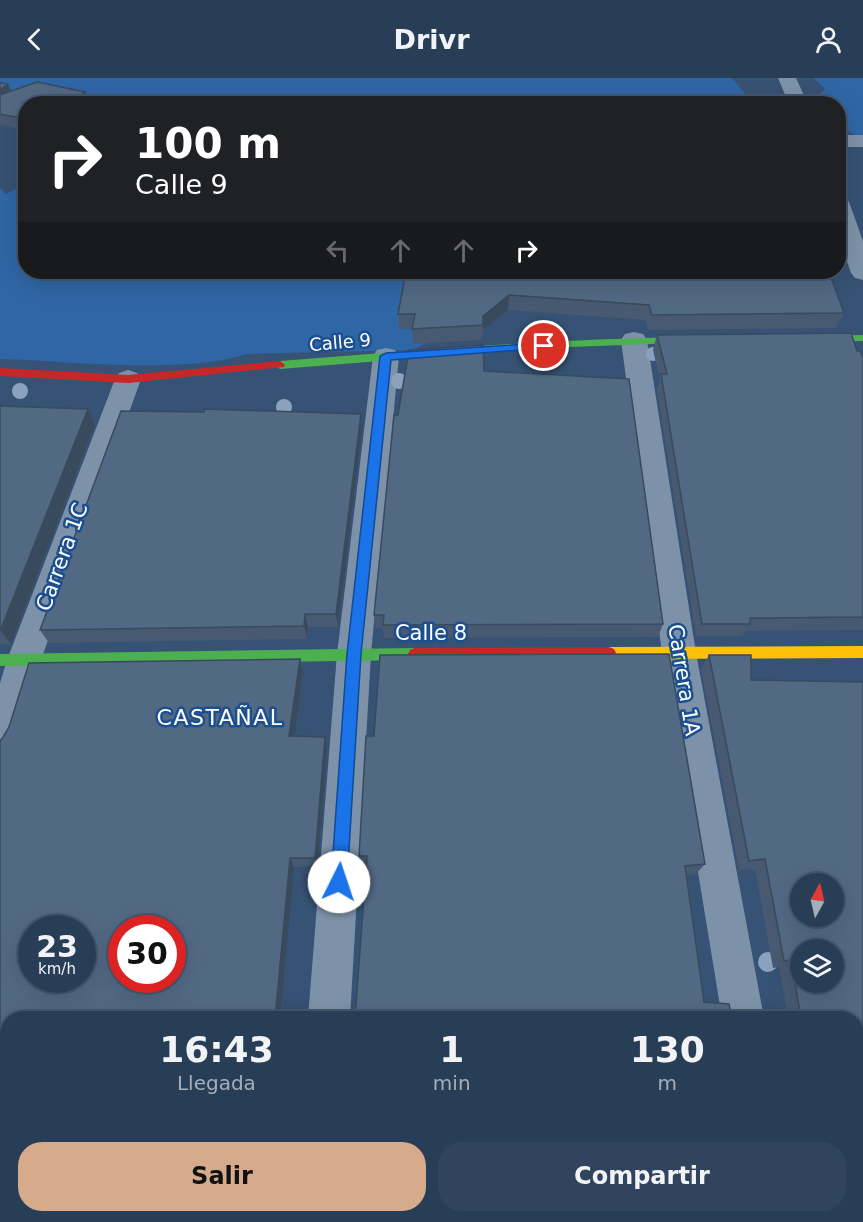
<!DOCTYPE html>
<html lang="es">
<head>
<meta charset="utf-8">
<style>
	body { margin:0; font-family:"DejaVu Sans",sans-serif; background:#30455d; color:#f1f3f6; height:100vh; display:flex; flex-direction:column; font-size:22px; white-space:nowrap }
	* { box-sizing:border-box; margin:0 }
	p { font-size:20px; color:#a5aeba }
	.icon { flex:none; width:33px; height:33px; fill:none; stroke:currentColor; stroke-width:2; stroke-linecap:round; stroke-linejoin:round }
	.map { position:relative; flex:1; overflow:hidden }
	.drawer { position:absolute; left:0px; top:933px; width:864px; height:212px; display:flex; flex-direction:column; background:#283e57; border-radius:24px 24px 0 0; box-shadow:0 6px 24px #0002,0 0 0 2px #44576d }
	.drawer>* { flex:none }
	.hud { position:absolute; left:18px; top:18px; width:828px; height:183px; border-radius:24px; box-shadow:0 6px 24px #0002,0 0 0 2px #44576d; background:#202124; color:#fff; overflow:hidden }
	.needle { width:39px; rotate:8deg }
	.fabs { position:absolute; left:790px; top:795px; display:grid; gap:12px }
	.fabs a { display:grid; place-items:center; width:54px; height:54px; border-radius:50%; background:#283e57; box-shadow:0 6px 24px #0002,0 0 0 2px #44576d; font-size:30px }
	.speed { position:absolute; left:18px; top:837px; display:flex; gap:12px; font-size:30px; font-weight:700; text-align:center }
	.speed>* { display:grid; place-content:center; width:78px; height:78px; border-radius:50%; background:#283e57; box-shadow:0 6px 24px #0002,0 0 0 2px #44576d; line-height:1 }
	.speed small { font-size:15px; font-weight:400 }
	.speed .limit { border:9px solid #d22; background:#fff; color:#111 }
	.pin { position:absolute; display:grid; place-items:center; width:51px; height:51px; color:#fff; margin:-26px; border:3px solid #fff; border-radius:50%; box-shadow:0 2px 6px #0007 }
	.me { position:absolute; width:66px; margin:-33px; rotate:4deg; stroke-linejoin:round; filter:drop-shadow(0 0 4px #0008) }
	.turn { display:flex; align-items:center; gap:21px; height:126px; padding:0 18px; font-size:27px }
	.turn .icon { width:78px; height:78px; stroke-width:2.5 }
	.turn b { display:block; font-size:42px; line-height:51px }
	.lanes { display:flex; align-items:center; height:57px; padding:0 18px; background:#0003; justify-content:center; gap:30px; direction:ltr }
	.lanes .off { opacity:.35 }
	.eta { display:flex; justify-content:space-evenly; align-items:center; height:102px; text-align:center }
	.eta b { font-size:36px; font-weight:700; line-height:42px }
	.button { display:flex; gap:12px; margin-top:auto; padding:12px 18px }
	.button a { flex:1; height:69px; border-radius:24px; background:#d6ab8b; color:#111; font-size:24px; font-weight:700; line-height:69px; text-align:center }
	.button a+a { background:#30455d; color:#f1f3f6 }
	header { display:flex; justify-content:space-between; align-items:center; height:78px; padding:0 18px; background:#283e57; font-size:27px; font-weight:700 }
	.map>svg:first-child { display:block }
</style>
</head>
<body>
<header><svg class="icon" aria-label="back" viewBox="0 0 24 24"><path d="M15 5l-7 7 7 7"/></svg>Drivr<svg class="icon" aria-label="person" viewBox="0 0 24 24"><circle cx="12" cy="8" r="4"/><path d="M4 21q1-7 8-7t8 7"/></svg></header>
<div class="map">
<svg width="863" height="1144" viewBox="0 0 863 1144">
	<rect width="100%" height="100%" fill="#365274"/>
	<path fill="#2f66a5" d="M 0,0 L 732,0 L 753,25 L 87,26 L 91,22 L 75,21 L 47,26 L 50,19 L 0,28 Z
		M 814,0 L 863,0 L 863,57 L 855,57 L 839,47 L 838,26 L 815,25 L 813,23 L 825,11 Z
		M 25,107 L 26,194 L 409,194 L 452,252 L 413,272 L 248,276 C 176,297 76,283 0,281 L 0,110 L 6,116 Z"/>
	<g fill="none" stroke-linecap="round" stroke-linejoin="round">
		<path fill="#7d92a8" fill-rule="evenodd" d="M 778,0 L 796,0 L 808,26 L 789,26 Z
			M 838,57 L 863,57 L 863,69 L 838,69 Z
			M 838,118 L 846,119 L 849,124 L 863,163 L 863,202 L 855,200 L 851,195 L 838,157 Z
			M 634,254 L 643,256 L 647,262 L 696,575 L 764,940 L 722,940 L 662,575 L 621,262 L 625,256 Z
			M 386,270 L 395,272 L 399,278 L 371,576 L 350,940 L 308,940 L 337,576 L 373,278 L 377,272 Z
			M 128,292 L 137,295 L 141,301 L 41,582 L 18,659 L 12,670 L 0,675 L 0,605 L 7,582 L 115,301 L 119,295 Z
			M 292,1137 L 340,1137 L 340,1144 L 292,1144 Z
			M 753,1137 L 801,1137 L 802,1144 L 754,1144 Z"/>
		<path fill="#4caf50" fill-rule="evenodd" d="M 863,257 L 863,263 L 807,264 L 802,261 L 807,258 Z
			M 701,259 L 705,260 L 705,264 L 543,270 L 280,291 L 275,287 L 280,283 C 420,272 560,260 701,259 Z
			M 415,570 L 420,572 L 422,576 L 420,580 L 415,582 L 0,588 L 0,576 Z"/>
		<path fill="#ffc107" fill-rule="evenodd" d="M 863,568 L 863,580 L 609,581 L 604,579 L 602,575 L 604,571 L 609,569 Z"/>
		<path fill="#c62828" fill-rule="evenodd" d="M 280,283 L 285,287 L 284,289 L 128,305 L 0,298 L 0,290 L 128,297 Z
			M 609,569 L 614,571 L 616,575 L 614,579 L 609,581 L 415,582 L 410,580 L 408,576 L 410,572 L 415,570 Z"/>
	</g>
	<g fill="#8aa2be">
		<circle cx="653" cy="276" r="7"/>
		<circle cx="399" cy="303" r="8"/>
		<circle cx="20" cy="313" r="8"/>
		<circle cx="284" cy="329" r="8"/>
		<circle cx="768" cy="884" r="10"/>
	</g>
	<path fill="#475a72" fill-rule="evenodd" d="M 0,5 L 11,13 L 85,14 L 89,26 L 26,26 L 26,52 L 0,47 Z
		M 406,194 L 844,235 L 836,250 L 648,252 L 645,242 L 508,232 L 483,252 L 482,262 L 413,266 L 412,251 L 399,251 L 398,236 Z
		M 657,257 L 857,273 L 863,280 L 863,552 L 746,553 L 742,558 L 696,558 L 657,312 L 660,302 L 653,272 Z
		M 484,293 L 663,546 L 658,559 L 384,560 L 383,550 L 376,550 L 374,537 L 398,337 Z
		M 0,328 L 88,331 L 95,346 L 11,566 L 0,566 Z
		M 361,336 L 362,351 L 338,549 L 308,549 L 307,561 L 49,565 L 40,552 Z
		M 709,577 L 751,577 L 751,602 L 863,604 L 863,1144 L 822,1144 L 821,1137 L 856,1137 L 856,940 L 788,940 L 779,889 L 773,890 L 755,791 L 739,792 L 701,591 ZM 801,806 L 834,806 L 834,838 L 801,838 ZM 801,872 L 834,872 L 834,904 L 801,904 Z
		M 300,581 L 303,593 L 294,658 L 325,659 L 327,670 L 318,788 L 294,789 L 8,1137 L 272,1137 L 271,1144 L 0,1144 Z
		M 359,778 L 705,786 L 696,796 L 687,797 L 704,924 L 731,935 L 366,788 L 361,788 Z"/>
	<path fill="#394a5c" d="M 8,6 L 13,18 L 0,28 L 0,12 Z
		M 85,14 L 89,26 L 70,26 Z
		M 509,217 L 508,232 L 483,252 L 483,238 Z
		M 88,331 L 95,346 L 11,566 L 1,553 Z
		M 361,336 L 362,351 L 338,549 L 336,536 Z
		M 305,536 L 308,549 L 307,561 L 304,548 Z
		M 300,581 L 303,593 L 293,669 L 289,658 Z
		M 325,659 L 327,670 L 318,788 L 315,780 Z
		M 290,780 L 294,789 L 280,940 L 275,940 Z
		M 266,1137 L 272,1137 L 271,1144 L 266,1144 Z"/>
	<path fill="#526984" stroke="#394a5c" stroke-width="1.5" fill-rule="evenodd" d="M 37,4 L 85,14 L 70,26 L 26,26 L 26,41 L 0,36 L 0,17 Z
		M 0,5 L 8,6 L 0,12 Z
		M 406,194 L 829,194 L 844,235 L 652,237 L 649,227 L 509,217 L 483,238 L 483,247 L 412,251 L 415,236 L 398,236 Z
		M 851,255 L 857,273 L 860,273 L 863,280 L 863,539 L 750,540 L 750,546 L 702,546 L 661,296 L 667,296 L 657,257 Z
		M 483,267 L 484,293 L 629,301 L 663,546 L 383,547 L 384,537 L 374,537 L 394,337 L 398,337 L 409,272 Z
		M 0,328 L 88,331 L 0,553 Z
		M 204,331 L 361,336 L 336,536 L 305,536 L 304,548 L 40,552 L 121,333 L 204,334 Z
		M 669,576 L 705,786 L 685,788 L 704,924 L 729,926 L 731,935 L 735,937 L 735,940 L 355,940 L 367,778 L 359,778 L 366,658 L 374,658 L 380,577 Z
		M 709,577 L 751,577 L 751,602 L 863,604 L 863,1144 L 837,1144 L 836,1137 L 856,1137 L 856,940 L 801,940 L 791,882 L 784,883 L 765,781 L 749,783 ZM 801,806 L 834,806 L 834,838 L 801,838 ZM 801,872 L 834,872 L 834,904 L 801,904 Z
		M 300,581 L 289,658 L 325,659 L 315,780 L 290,780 L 275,940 L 8,940 L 8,1137 L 266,1137 L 266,1144 L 0,1144 L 0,662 L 2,661 L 9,649 L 29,585 ZM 32,850 L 82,850 L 82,902 L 32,902 ZM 122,850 L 172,850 L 172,902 L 122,902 Z
		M 348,1137 L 764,1137 L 765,1144 L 347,1144 Z"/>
	<path fill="#1a73e8" stroke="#114b97" stroke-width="1.5" d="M 544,265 L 549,268 L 547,270 L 391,282 L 361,576 L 347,804 L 344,810 L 339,812 L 333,810 L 331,804 L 347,576 L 380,278 L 386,275 Z"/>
	<g text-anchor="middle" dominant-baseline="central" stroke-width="5" stroke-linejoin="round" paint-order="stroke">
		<g font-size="18" fill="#fff" stroke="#1b4f8f">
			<text transform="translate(340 264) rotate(-5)">Calle 9</text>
		</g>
		<g font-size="21" fill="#fff" stroke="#1b4f8f">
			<text transform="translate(62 479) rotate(-70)">Carrera 1C</text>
			<text x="431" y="555">Calle 8</text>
			<text transform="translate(684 602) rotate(81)">Carrera 1A</text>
		</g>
		<g font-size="22" letter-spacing="1.5" fill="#fff" stroke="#1b4f8f">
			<text x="220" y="639">CASTAÑAL</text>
		</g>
	</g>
</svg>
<div class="fabs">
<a><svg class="needle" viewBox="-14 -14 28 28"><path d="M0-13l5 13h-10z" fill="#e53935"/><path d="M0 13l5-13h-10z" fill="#a5aeba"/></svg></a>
<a><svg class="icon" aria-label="layers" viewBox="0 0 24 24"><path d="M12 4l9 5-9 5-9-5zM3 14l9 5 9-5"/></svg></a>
</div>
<div class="speed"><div>23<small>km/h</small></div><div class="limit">30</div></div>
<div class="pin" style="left:544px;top:268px;background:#d93025"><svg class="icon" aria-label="arrive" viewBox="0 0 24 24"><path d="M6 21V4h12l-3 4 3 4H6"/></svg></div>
<svg class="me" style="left:339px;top:804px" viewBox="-20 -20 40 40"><circle r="19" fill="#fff"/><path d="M0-13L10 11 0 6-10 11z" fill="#1a73e8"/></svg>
<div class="hud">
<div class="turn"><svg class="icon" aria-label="right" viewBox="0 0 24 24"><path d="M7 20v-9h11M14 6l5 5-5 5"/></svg><div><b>100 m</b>Calle 9</div></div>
<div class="lanes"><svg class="icon off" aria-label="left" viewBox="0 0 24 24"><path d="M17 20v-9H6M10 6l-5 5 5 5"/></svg><svg class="icon off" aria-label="ahead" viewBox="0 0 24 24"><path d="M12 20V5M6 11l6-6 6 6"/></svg><svg class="icon off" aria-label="ahead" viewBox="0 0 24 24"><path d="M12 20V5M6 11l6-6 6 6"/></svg><svg class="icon" aria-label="right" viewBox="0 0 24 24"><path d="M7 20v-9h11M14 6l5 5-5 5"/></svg></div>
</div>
<section class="drawer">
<div class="eta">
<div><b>16:43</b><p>Llegada</p></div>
<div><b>1</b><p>min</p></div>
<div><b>130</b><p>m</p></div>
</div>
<div class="button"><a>Salir</a><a>Compartir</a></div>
</section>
</div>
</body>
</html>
